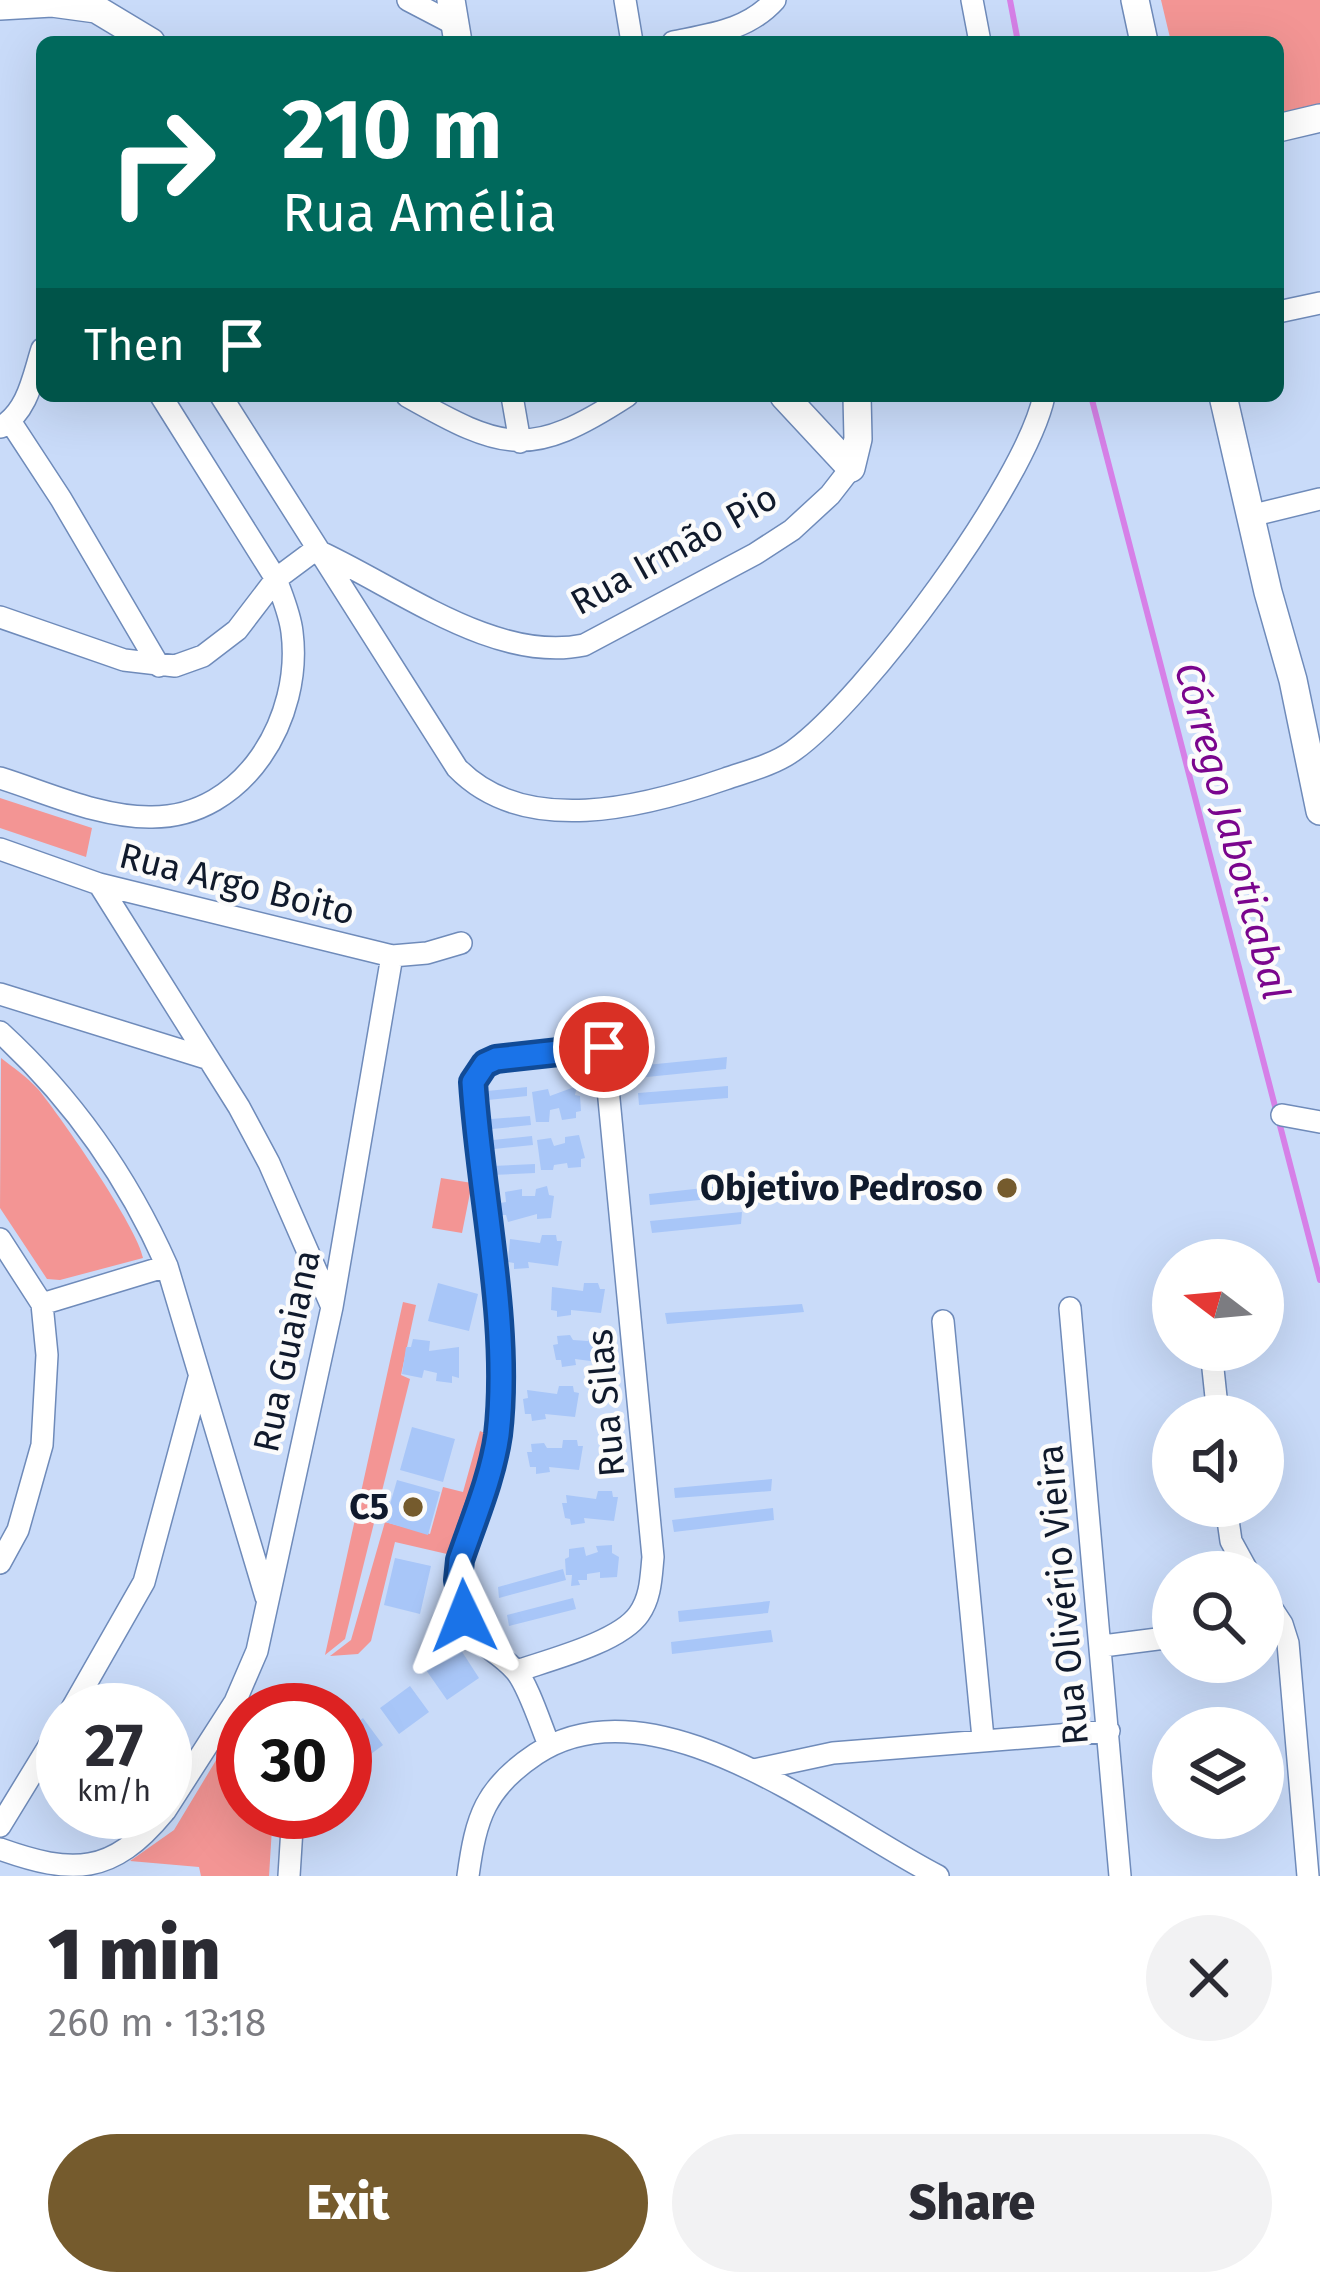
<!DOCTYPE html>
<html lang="en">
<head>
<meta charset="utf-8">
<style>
	body { margin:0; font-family:"Fira Sans",sans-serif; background:#f2f2f3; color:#2b2b33; height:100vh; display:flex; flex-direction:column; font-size:45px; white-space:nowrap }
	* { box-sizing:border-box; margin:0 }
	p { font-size:39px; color:#7c7c81 }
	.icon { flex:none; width:66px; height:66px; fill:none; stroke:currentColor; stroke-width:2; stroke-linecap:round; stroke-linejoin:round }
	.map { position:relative; height:1876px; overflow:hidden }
	.panel { display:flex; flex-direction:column; background:#fff; flex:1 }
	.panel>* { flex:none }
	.hud { position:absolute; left:36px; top:36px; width:1248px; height:366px; border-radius:18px; box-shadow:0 12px 48px #0002; background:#00695c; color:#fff; overflow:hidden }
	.needle { width:78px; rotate:286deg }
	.fabs { position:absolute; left:1152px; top:1239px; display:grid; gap:24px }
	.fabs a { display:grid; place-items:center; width:132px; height:132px; border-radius:50%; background:#fff; box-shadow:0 12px 48px #0002; font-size:60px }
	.speed { position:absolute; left:36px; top:1683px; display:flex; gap:24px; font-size:60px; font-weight:700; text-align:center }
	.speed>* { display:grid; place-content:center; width:156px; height:156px; border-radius:50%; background:#fff; box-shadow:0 12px 48px #0002; line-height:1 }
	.speed small { font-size:30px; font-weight:400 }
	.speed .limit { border:18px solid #d22; background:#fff; color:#111 }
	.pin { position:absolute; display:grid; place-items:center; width:102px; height:102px; color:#fff; margin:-51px; border:6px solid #fff; border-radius:50%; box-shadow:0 3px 12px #0007 }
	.me { position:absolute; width:132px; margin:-66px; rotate:358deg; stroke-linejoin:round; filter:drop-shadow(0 0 9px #0008) }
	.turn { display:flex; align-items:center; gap:42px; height:252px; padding:0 48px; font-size:54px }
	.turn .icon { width:156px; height:156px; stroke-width:2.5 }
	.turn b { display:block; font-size:84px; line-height:102px }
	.then { display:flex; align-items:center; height:114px; padding:0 48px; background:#0003; gap:24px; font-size:45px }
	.round { display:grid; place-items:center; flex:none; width:126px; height:126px; border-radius:63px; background:#f2f2f3 }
	.head { display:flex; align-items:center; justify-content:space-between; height:204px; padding:0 48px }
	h1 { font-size:72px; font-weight:800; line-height:90px }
	.primary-button { display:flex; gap:24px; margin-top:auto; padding:24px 48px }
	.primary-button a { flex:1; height:138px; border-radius:72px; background:#755b2d; color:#fff; font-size:48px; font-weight:800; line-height:138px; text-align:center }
	.primary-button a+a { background:#f2f2f3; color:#2b2b33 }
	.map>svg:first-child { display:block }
</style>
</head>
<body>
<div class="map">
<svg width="1320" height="1876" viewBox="0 0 1320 1876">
	<rect width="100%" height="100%" fill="#c9dbf9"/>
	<path fill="#f39594" d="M 1161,0 L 1320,0 L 1320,105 L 1278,115 L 1278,42 L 1171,42 Z
		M 0,798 L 92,828 L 86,857 L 0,828 Z
		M 1,1058 C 14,1068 27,1077 38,1089 C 61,1117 138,1228 143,1258 L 60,1280 L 47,1279 L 0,1208 Z
		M 441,1178 L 472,1183 L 462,1233 L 432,1228 Z
		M 403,1302 L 416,1305 L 401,1375 L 410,1379 L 345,1639 L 325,1655 Z
		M 480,1431 L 496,1438 L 460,1557 L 395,1542 L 371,1641 L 358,1654 L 330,1656 L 351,1640 L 385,1522 L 430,1534 L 443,1487 L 463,1492 Z
		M 221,1752 L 243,1765 L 243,1812 L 273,1812 L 269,1876 L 201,1876 L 199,1867 L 130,1861 L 174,1830 Z"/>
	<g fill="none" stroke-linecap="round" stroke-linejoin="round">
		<path stroke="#d680e7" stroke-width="6" d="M 1010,0 L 1018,42
			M 1091,396 L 1320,1280"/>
	</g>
	<path fill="#a8c6f8" d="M 727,1057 L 726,1069 L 637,1078 L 636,1066 Z
		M 577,1086 L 575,1095 L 580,1096 L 581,1111 L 576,1112 L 576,1118 L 562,1120 L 559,1108 L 550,1110 L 549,1122 L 536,1122 L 532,1092 L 548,1089 L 550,1096 Z
		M 728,1086 L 728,1098 L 639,1105 L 638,1093 Z
		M 527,1087 L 527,1096 L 488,1100 L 487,1091 Z
		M 530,1116 L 531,1125 L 492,1129 L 491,1119 Z
		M 579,1135 L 585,1158 L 581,1159 L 581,1167 L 568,1168 L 567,1163 L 554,1165 L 553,1170 L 541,1170 L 537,1140 L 551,1138 L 554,1146 L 565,1143 L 565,1137 Z
		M 532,1136 L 533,1145 L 494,1149 L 493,1140 Z
		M 535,1164 L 535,1173 L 492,1175 L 492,1166 Z
		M 740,1184 L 739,1196 L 650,1205 L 649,1194 Z
		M 547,1186 L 549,1195 L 554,1196 L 551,1218 L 537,1219 L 537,1214 L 508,1222 L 506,1215 L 502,1215 L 500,1203 L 506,1202 L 505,1192 L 522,1189 L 522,1196 L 535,1196 L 536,1189 Z
		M 742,1212 L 741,1224 L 652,1233 L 650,1221 Z
		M 542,1235 L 556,1235 L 557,1241 L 562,1241 L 558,1266 L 528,1262 L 529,1268 L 514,1269 L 514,1263 L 508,1262 L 510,1239 L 540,1243 Z
		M 438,1283 L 478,1294 L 469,1331 L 428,1321 Z
		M 584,1283 L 598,1283 L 600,1289 L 605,1289 L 601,1313 L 571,1310 L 571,1315 L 557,1317 L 557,1311 L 551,1310 L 552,1287 L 583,1291 Z
		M 802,1304 L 804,1312 L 667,1324 L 665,1313 Z
		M 589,1332 L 603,1332 L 604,1338 L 609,1339 L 606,1363 L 575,1359 L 576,1365 L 562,1367 L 561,1360 L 556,1360 L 553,1345 L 558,1344 L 557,1336 L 570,1335 L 573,1340 L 588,1341 Z
		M 413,1339 L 430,1341 L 429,1351 L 459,1347 L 459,1378 L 452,1376 L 452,1383 L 436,1381 L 437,1373 L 424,1370 L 422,1378 L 402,1374 L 406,1347 L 411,1347 Z
		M 559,1386 L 573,1386 L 574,1392 L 579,1393 L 575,1417 L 545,1414 L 546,1419 L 532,1421 L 531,1414 L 525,1414 L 523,1399 L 528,1398 L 527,1390 L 557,1394 Z
		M 412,1427 L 455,1439 L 443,1482 L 400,1470 Z
		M 563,1440 L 577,1440 L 578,1446 L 583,1446 L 579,1470 L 549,1467 L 550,1472 L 536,1474 L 536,1467 L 530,1467 L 527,1452 L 532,1452 L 531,1444 L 544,1443 L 547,1448 L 562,1448 Z
		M 772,1479 L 771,1491 L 675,1498 L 674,1488 Z
		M 397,1480 L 440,1492 L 428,1535 L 385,1522 Z
		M 598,1491 L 612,1491 L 613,1497 L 618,1497 L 614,1521 L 584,1518 L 585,1523 L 571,1525 L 570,1519 L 565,1518 L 562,1503 L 567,1503 L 566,1495 L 596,1499 Z
		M 773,1508 L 774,1520 L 674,1532 L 672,1520 Z
		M 612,1545 L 612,1553 L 619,1557 L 617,1577 L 600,1578 L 600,1572 L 587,1574 L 587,1580 L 578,1580 L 580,1585 L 571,1586 L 572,1575 L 566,1575 L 565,1559 L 569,1557 L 569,1549 L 584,1547 L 586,1556 L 598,1552 L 596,1546 Z
		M 395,1558 L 431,1566 L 420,1614 L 384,1605 Z
		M 563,1569 L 566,1580 L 499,1598 L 498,1587 Z
		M 573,1598 L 576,1609 L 509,1626 L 507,1615 Z
		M 770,1601 L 768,1613 L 679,1622 L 678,1611 Z
		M 771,1630 L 773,1642 L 672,1654 L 671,1642 Z
		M 459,1647 L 479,1678 L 447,1700 L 426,1670 Z
		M 410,1686 L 429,1712 L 399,1734 L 380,1708 Z
		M 363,1718 L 383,1745 L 351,1769 L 345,1761 L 345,1732 Z"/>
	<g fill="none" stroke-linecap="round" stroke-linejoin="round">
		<g stroke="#6f8bba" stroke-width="24">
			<path id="minor" d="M 408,0 L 454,24
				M 625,0 L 632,42
				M 972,0 L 980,42
				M 673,42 C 712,34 748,30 775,0
				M 1278,312 L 1320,303
				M 221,396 L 457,768 C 525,838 644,807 725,779 C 748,771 773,765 793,751 C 866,699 1026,482 1044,396
				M 407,396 C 504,451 530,459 627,396
				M 512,396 L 520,442
				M 10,421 L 61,499 L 159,666
				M 1,427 C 28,411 33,377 42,349
				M 1250,516 L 1320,499
				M 316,550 C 396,586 495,664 584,645 L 755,554 L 792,530 L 830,495 L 851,468
				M 0,617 L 124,660 L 175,666 L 203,656 L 237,630 L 276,579 L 315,550
				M 0,778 C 48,793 101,818 152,817 C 245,817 303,717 292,632 C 290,614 282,596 276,579 L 161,396
				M 0,849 L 99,884 L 392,956 L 427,953 L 461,943
				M 99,884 L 239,1107 L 269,1163 L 332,1307
				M 0,994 L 206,1058
				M 0,1032 C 72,1098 127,1176 167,1266 L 266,1597
				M 1282,1115 L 1320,1122
				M 0,1239 L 42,1304 L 47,1355 L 42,1445 L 18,1530 L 0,1563
				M 42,1304 L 167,1266
				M 1070,1308 L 1120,1876
				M 943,1321 L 983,1738
				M 1211,1350 L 1218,1416
				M 1226,1506 L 1231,1541 L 1248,1572
				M 1263,1595 L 1282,1624 L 1288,1643 L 1308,1876
				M 1103,1646 L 1173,1637
				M 517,1671 C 549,1660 620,1642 639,1614 C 651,1597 651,1577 653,1557 L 604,1047 L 496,1059 L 485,1064 L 473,1081 C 481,1197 507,1314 498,1431 C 493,1487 449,1543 460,1600 C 469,1647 489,1642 515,1670 C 528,1684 541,1726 549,1745
				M 71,1710 L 144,1582 L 199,1378
				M 221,1725 L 243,1741
				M 754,1770 L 833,1753 L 1109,1731
				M 165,1811 L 235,1702 L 257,1651 L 332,1307 L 392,956
				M 0,1826 L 63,1723
				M 0,1849 C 73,1875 112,1875 164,1812
				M 289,1876 L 293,1812
				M 468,1876 C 476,1817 485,1788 536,1754 C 655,1675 834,1823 938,1876"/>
		</g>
		<g stroke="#6f8bba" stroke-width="30">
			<path id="tertiary" d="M 451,0 L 458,42
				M 1135,0 L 1144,42
				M 0,6 L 52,3 L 96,9 L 151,42
				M 1278,128 L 1320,118
				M 784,396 L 851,468
				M 1223,396 L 1268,592 L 1293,680 L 1320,811
				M 851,468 L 858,439 L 857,396"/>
		</g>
		<use href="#minor" stroke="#fff" stroke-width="21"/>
		<use href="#tertiary" stroke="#fff" stroke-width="27"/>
	</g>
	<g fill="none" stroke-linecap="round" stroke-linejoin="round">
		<g stroke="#114b97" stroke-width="30">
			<path id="route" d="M 464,1616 L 458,1580 L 460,1560 C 474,1519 492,1477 498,1435 C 511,1323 480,1194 473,1082 L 485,1064 L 496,1059 L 604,1047"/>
		</g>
		<use href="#route" stroke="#1a73e8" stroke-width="21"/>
	</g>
	<g fill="#755b2d" stroke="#fbfbfb" stroke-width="4.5">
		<circle cx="1007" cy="1188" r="12"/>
		<circle cx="413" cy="1507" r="12"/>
	</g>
	<g text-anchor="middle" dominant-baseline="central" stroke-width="9" stroke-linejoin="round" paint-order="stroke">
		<g font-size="36" fill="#101a2c" stroke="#fbfbfb">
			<text transform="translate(674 550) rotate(-29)">Rua Irmão Pio</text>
			<text transform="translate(237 884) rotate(14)">Rua Argo Boito</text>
			<text transform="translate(287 1351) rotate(-78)">Rua Guaiana</text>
			<text transform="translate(606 1403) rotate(-95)">Rua Silas</text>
			<text transform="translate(1063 1595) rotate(-95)">Rua Olivério Vieira</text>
		</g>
		<g font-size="36" font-weight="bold" fill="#101a2c" stroke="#fbfbfb" text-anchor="end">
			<text x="983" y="1188">Objetivo Pedroso</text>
			<text x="389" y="1507">C5</text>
		</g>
		<g font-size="39" font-style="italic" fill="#7a058d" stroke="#fbfbfb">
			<text transform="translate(1232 831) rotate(75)">Córrego Jaboticabal</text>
		</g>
	</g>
</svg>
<div class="fabs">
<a><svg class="needle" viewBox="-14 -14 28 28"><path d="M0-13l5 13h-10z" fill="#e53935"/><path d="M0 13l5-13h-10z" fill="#7c7c81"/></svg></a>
<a><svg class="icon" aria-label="sound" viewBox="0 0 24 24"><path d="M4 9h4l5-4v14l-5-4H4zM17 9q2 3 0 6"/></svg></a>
<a><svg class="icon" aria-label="search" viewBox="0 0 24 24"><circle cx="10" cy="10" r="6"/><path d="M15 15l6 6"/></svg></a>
<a><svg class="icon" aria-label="layers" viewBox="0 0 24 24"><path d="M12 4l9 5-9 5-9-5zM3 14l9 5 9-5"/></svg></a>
</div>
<div class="speed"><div>27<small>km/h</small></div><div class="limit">30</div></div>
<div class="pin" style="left:604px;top:1047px;background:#d93025"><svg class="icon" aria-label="arrive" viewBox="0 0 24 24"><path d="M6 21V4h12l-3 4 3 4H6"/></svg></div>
<svg class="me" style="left:464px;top:1616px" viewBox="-20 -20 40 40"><path d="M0-17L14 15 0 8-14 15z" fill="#1a73e8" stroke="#fff" stroke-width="4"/></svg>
<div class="hud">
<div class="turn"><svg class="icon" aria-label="right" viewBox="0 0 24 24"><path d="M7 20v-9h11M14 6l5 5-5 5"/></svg><div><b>210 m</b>Rua Amélia</div></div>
<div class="then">Then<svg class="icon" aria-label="arrive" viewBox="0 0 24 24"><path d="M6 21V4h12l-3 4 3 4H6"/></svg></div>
</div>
</div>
<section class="panel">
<div class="head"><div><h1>1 min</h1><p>260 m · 13:18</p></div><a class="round"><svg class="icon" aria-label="close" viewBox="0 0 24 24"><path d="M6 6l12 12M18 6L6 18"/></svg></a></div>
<div class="primary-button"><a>Exit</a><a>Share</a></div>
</section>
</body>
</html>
